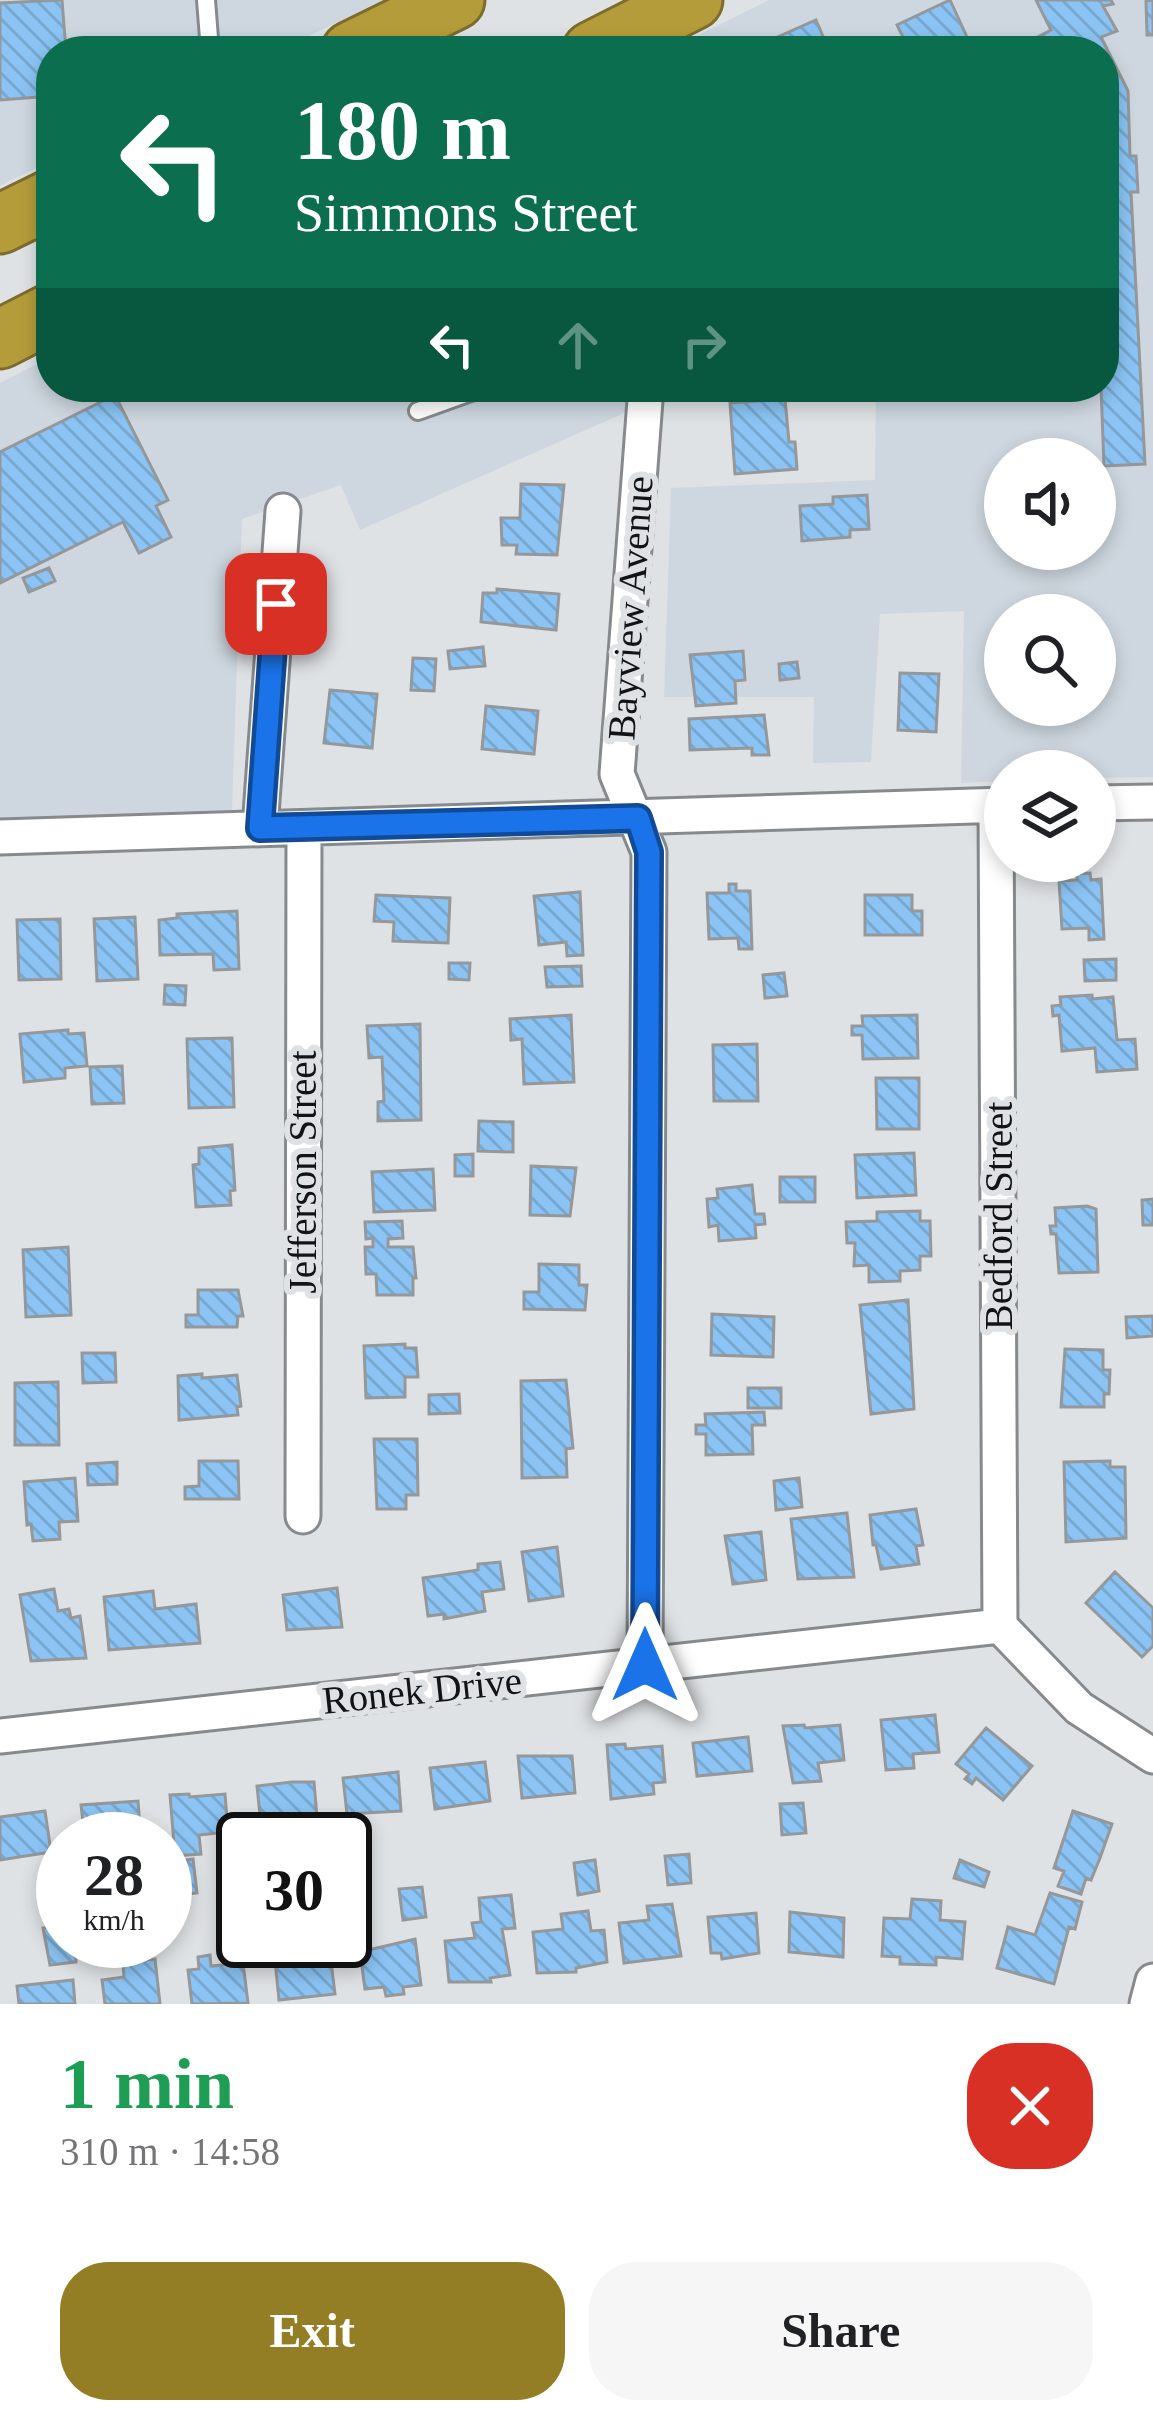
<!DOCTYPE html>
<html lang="en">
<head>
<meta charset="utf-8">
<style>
	body { margin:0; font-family:"Times New Roman",serif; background:#f6f6f6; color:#202124; height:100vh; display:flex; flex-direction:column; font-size:45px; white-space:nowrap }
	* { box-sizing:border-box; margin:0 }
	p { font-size:39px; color:#757577 }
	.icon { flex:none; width:66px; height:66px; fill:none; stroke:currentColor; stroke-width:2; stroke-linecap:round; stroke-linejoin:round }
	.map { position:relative; height:2004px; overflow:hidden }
	.panel { display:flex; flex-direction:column; background:#fff; flex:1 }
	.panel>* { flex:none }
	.top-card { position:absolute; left:36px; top:36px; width:1083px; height:366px; border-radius:48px; box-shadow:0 6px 18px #0003; background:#0b6e4f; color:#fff; overflow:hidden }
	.buttons { position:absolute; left:984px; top:438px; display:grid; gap:24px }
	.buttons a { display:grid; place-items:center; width:132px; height:132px; border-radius:50%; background:#fff; box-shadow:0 6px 18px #0003; font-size:60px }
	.speed { position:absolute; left:36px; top:1812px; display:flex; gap:24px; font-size:60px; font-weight:700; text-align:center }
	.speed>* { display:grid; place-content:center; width:156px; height:156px; border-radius:50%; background:#fff; box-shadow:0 6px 18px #0003; line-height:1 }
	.speed small { font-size:30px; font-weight:400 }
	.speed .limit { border:6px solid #111; border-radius:18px; background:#fff; color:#111 }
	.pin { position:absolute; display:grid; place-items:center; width:102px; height:102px; color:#fff; margin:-51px; border-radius:24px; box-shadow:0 6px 18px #0006 }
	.me { position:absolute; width:132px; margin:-66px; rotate:0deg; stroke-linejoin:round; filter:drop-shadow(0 0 9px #0008) }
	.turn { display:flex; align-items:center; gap:42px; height:252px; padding:0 60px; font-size:54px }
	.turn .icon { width:156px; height:156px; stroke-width:2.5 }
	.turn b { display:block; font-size:84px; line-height:102px }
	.lanes { display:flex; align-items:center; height:114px; padding:0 60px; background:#0003; justify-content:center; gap:60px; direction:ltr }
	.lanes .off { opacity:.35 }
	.round { display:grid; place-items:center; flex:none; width:126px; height:126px; border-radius:48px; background:#f6f6f6 }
	.head { display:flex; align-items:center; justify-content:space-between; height:204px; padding:0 60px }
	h1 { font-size:72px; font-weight:700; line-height:90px; color:#1e9e55 }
	.action { display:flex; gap:24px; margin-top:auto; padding:24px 60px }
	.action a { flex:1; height:138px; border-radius:48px; background:#947e25; color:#fff; font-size:48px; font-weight:700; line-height:138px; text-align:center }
	.action a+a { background:#f6f6f6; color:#202124 }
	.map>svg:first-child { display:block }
</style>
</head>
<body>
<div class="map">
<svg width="1153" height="2004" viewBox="0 0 1153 2004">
	<defs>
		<pattern id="building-back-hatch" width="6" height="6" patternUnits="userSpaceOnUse" patternTransform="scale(3)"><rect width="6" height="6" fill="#8bc4f4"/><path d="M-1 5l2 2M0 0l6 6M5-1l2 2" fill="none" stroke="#77a8d0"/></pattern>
	</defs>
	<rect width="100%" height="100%" fill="#dfe2e4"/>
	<path fill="#ced7df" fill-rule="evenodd" d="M 0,0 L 383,0 L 278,51 L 51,51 L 51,161 L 0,186 Z
		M 769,0 L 1153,0 L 1153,777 L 1095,778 L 1095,771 L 1005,771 L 1005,781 L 961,783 L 964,611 L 880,614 L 871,762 L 813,763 L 814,697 L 664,697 L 671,488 L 875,480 L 876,387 L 1104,387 L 1104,51 L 666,51 ZM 1005,459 L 1095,459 L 1095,549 L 1005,549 ZM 1005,615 L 1095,615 L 1095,705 L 1005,705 Z
		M 51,357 L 51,387 L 633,387 L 631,410 L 360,530 L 341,485 L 242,519 L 232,810 L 0,819 L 0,383 Z"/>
	<path fill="url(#building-back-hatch)" stroke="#95989a" stroke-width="3" d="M 62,0 L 66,51 L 51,51 L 51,96 L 0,100 L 0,3 Z
		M 950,0 L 972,48 L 910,51 L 897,25 Z
		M 1036,0 L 1111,0 L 1113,4 L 1103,6 L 1117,31 L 1101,37 L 1128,91 L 1130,156 L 1136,156 L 1138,192 L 1131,192 L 1145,464 L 1104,466 L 1101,387 L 1104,387 L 1104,51 L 1034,51 L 1030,41 L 1051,30 Z
		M 1153,0 L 1153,35 L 1147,35 L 1146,1 Z
		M 816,20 L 828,48 L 765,51 L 762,44 Z
		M 115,395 L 168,500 L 156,506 L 171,537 L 139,553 L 123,522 L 0,583 L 0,452 Z
		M 785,399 L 789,442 L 795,442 L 797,469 L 735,474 L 730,403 Z
		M 521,484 L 564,485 L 557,555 L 516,554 L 517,545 L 502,545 L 501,518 L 520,518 Z
		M 867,495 L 869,529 L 850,530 L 850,537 L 802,541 L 800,506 L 833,504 L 833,497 Z
		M 49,568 L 55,581 L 29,592 L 23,578 Z
		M 497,589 L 559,594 L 556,630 L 481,622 L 483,593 L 497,593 Z
		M 483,647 L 485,666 L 450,669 L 448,651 Z
		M 743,651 L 745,680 L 735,681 L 736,703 L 696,706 L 690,655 Z
		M 413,658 L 436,659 L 434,691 L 411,690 Z
		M 797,662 L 799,678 L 780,680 L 779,664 Z
		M 900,673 L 939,674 L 936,732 L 898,730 Z
		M 330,690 L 377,694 L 372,748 L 324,743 Z
		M 486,706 L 538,711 L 534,754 L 482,749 Z
		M 764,715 L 769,755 L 752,755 L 752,748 L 690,750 L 689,719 Z
		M 1090,873 L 1091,880 L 1101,879 L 1104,939 L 1089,940 L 1089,928 L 1062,929 L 1059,881 L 1077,880 L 1077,874 Z
		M 729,884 L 736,884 L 736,891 L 750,891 L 752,949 L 739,949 L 738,938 L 709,939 L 707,893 L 729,893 Z
		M 580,892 L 583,955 L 567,956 L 566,942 L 539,945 L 534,896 Z
		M 376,895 L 450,898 L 448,943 L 393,941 L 394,922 L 374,921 Z
		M 865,895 L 912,895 L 912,911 L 922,911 L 922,935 L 865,935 Z
		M 237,911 L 239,969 L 214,970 L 213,954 L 160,955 L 159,920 L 177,918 L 177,914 Z
		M 135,917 L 138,979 L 97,981 L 94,919 Z
		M 60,919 L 61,979 L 19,980 L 17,920 Z
		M 1116,959 L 1116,980 L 1085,981 L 1084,960 Z
		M 449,963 L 470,963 L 469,980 L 449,979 Z
		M 581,966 L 582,986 L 547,987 L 545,967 Z
		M 784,973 L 787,996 L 765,998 L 763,975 Z
		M 165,985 L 186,986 L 185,1005 L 164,1004 Z
		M 1092,995 L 1092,999 L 1113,997 L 1117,1040 L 1135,1039 L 1137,1069 L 1097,1072 L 1095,1048 L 1062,1051 L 1059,1015 L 1053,1016 L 1052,1006 L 1061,1005 L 1060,997 Z
		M 571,1015 L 574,1082 L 524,1084 L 522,1039 L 511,1040 L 510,1019 Z
		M 917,1015 L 918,1058 L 863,1059 L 862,1035 L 852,1035 L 852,1026 L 863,1026 L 862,1016 Z
		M 420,1024 L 421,1120 L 378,1121 L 378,1102 L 384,1101 L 382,1057 L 369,1058 L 367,1026 Z
		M 68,1030 L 68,1034 L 84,1033 L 87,1066 L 65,1068 L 65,1078 L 24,1082 L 20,1034 Z
		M 232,1038 L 234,1107 L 189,1108 L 187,1039 Z
		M 757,1044 L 758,1101 L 714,1101 L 713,1045 Z
		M 122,1066 L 124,1103 L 92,1104 L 90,1067 Z
		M 876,1078 L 919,1078 L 919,1129 L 877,1129 Z
		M 479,1121 L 513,1122 L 513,1152 L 478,1151 Z
		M 232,1145 L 235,1190 L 230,1191 L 231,1205 L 196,1207 L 193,1165 L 199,1164 L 199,1148 Z
		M 914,1153 L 916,1195 L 857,1198 L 855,1155 Z
		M 473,1154 L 473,1176 L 455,1176 L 455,1155 Z
		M 531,1166 L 576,1168 L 570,1216 L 530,1215 Z
		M 433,1169 L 435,1210 L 374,1212 L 372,1172 Z
		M 780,1177 L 815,1177 L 815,1202 L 780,1202 Z
		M 752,1185 L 755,1214 L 764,1214 L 765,1224 L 755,1225 L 756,1238 L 719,1241 L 718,1225 L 709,1227 L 707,1199 L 718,1198 L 717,1189 Z
		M 1153,1199 L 1153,1225 L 1143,1225 L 1142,1200 Z
		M 1087,1206 L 1096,1209 L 1098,1272 L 1059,1273 L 1056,1234 L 1051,1234 L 1050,1226 L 1056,1226 L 1055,1208 Z
		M 920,1211 L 920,1221 L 930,1221 L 931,1256 L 920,1256 L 920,1270 L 900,1271 L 900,1281 L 869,1282 L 869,1265 L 854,1266 L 855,1243 L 847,1243 L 846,1222 L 877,1221 L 877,1212 Z
		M 402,1221 L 403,1238 L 388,1239 L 388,1247 L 413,1247 L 416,1278 L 413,1278 L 413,1295 L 377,1295 L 376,1274 L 366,1274 L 365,1247 L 373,1247 L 373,1238 L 366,1239 L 365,1222 Z
		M 68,1247 L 71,1315 L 26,1317 L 23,1250 Z
		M 539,1264 L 579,1265 L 579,1285 L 587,1285 L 585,1310 L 524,1309 L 524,1292 L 539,1292 Z
		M 198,1290 L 238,1290 L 243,1316 L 238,1316 L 237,1327 L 186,1327 L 186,1315 L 198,1315 Z
		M 908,1300 L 914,1409 L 871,1414 L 860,1305 Z
		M 712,1314 L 774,1317 L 773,1357 L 711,1355 Z
		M 1153,1316 L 1153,1336 L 1127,1338 L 1126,1317 Z
		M 405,1344 L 405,1348 L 416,1348 L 418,1377 L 405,1377 L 405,1397 L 366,1398 L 364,1346 Z
		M 1065,1349 L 1103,1350 L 1103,1370 L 1110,1370 L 1109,1394 L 1104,1394 L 1104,1407 L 1061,1407 Z
		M 82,1353 L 115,1353 L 116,1382 L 83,1383 Z
		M 202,1374 L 202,1378 L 237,1375 L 241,1406 L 237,1407 L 238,1415 L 179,1420 L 178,1376 Z
		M 566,1380 L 573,1448 L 566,1449 L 567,1477 L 522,1478 L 521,1381 Z
		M 58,1382 L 59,1445 L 15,1445 L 15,1383 Z
		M 748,1388 L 781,1388 L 781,1408 L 748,1408 Z
		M 459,1394 L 460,1413 L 429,1414 L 429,1395 Z
		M 764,1412 L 765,1425 L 752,1425 L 753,1454 L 706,1455 L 706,1434 L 696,1434 L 696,1425 L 706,1425 L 705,1414 Z
		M 374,1439 L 417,1439 L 418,1495 L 406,1495 L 406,1509 L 377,1509 Z
		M 199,1461 L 238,1461 L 239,1499 L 185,1499 L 185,1487 L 199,1486 Z
		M 1110,1461 L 1110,1467 L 1125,1467 L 1126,1538 L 1066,1542 L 1064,1462 Z
		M 117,1462 L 117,1484 L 88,1485 L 87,1464 Z
		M 75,1478 L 78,1521 L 59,1522 L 60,1539 L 33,1541 L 31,1524 L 27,1525 L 24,1482 Z
		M 799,1478 L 802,1507 L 776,1510 L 774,1481 Z
		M 916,1509 L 923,1545 L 916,1546 L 919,1564 L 881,1569 L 876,1545 L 873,1545 L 870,1515 Z
		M 847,1513 L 854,1577 L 798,1579 L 791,1519 Z
		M 761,1532 L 766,1580 L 733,1584 L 725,1536 Z
		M 557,1547 L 563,1596 L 529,1601 L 522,1552 Z
		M 500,1562 L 504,1589 L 482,1592 L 485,1611 L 444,1619 L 444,1614 L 428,1616 L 423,1578 L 478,1570 L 478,1564 Z
		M 1115,1572 L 1153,1608 L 1153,1646 L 1142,1657 L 1086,1603 Z
		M 337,1588 L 342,1627 L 287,1630 L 283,1595 Z
		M 54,1589 L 58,1611 L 69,1609 L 71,1618 L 80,1616 L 86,1658 L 31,1661 L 20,1595 Z
		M 153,1591 L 155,1609 L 196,1604 L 200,1643 L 109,1650 L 104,1597 Z
		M 935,1715 L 939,1752 L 913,1754 L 914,1768 L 886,1770 L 881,1720 Z
		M 804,1725 L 805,1728 L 840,1725 L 844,1760 L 818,1763 L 821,1781 L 793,1783 L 783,1726 Z
		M 986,1728 L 1032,1766 L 1003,1800 L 976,1778 L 972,1784 L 965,1779 L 969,1774 L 956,1764 Z
		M 748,1737 L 752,1771 L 697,1776 L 693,1743 Z
		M 625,1744 L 626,1749 L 662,1746 L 665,1782 L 653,1783 L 654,1794 L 611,1799 L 607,1745 Z
		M 518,1756 L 572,1756 L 575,1793 L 522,1798 Z
		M 485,1762 L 490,1801 L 435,1809 L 430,1768 Z
		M 398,1772 L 401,1811 L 347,1814 L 343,1778 Z
		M 292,1782 L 314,1782 L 317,1817 L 313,1818 L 314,1825 L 300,1827 L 301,1833 L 283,1835 L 282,1823 L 261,1825 L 257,1786 Z
		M 189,1794 L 190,1797 L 225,1794 L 228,1832 L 199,1835 L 201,1854 L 175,1856 L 170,1795 Z
		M 138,1801 L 141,1839 L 85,1839 L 81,1805 Z
		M 803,1803 L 806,1833 L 782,1835 L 780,1804 Z
		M 45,1811 L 51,1852 L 0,1860 L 0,1817 Z
		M 1073,1811 L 1112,1824 L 1100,1858 L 1091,1880 L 1086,1878 L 1081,1894 L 1058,1886 L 1064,1871 L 1054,1868 Z
		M 361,1846 L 366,1875 L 345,1879 L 345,1849 Z
		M 689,1854 L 691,1883 L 668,1885 L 665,1856 Z
		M 193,1859 L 197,1893 L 167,1896 L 165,1863 Z
		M 595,1860 L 599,1891 L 578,1895 L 574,1863 Z
		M 960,1860 L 989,1872 L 984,1887 L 954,1878 Z
		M 422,1887 L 426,1917 L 403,1920 L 399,1889 Z
		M 1050,1893 L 1082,1902 L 1075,1929 L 1069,1927 L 1054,1984 L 997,1968 L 1008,1927 L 1035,1935 Z
		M 511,1895 L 515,1928 L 502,1929 L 510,1975 L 490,1978 L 491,1982 L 449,1982 L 445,1941 L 475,1938 L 472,1923 L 481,1922 L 479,1898 Z
		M 912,1899 L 941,1901 L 940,1920 L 965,1922 L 962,1959 L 936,1957 L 936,1965 L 900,1964 L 900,1957 L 882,1956 L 884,1918 L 910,1919 Z
		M 672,1904 L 681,1956 L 624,1963 L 619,1923 L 649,1920 L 647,1906 Z
		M 588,1911 L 591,1931 L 604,1930 L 607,1962 L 576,1968 L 576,1972 L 537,1973 L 533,1932 L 563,1929 L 561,1914 Z
		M 790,1912 L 844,1918 L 843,1957 L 789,1952 Z
		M 756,1913 L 759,1953 L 722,1959 L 721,1953 L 711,1953 L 708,1917 Z
		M 63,1926 L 63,1941 L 75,1941 L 76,1962 L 50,1965 L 43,1928 Z
		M 415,1939 L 421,1985 L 403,1987 L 404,1994 L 386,1996 L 384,1987 L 365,1989 L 360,1952 Z
		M 330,1954 L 335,1994 L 279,2000 L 275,1960 Z
		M 210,1955 L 211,1966 L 243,1963 L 248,2003 L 192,2004 L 188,1970 L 199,1969 L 198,1957 Z
		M 155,1959 L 160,2004 L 105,2004 L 102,1980 L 124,1977 L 123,1963 Z
		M 73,1980 L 75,2004 L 19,2004 L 17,1986 Z"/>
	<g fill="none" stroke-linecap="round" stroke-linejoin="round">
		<g stroke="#878a8c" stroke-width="22">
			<path id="lane" d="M 206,0 L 210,51
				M 418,411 L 485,387"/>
		</g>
		<g stroke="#878a8c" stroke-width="39">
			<path id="street" d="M 1095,803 L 1153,802
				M 996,806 L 1000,1626
				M 260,828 L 283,511
				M 0,837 L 1005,805
				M 303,1516 L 304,828
				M 645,1665 L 649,852 L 617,774 L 646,387
				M 0,1736 L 1000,1626 L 1079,1708 L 1153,1756
				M 1147,2004 L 1153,1981"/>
		</g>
		<g stroke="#7c6c2d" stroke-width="63">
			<path id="highway" d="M 351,51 L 455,0
				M 592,51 L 693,0
				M 0,224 L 51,199
				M 0,339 L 51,313"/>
		</g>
		<use href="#lane" stroke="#fff" stroke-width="16"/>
		<use href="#street" stroke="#fff" stroke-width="33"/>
		<use href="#highway" stroke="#b59c3a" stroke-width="57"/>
	</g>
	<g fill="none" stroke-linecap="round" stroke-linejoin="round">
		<g stroke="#114b97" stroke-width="30">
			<path id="route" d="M 276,604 L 260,828 L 638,818 L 649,852 L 645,1665"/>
		</g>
		<use href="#route" stroke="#1a73e8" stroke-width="21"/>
	</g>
	<g text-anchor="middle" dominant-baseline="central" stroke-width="12" stroke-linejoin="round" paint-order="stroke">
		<g font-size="39" fill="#121314" stroke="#dfe2e4">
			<text transform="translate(630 608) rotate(-86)">Bayview Avenue</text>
			<text transform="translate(302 1172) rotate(-90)">Jefferson Street</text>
			<text transform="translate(998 1216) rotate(-90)">Bedford Street</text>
			<text transform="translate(422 1690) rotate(-6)">Ronek Drive</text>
		</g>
	</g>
</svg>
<div class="buttons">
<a><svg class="icon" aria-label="sound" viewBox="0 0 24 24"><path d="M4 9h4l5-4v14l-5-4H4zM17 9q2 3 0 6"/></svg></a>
<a><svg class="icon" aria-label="search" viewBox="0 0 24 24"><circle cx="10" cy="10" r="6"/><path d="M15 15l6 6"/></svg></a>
<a><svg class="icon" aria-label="layers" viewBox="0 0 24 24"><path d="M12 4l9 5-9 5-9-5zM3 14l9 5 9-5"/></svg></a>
</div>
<div class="speed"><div>28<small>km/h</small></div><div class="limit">30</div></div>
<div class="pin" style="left:276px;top:604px;background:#d93025"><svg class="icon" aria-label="arrive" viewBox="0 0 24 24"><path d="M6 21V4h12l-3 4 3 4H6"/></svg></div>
<svg class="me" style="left:645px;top:1665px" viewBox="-20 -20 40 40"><path d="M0-17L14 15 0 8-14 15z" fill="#1a73e8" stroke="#fff" stroke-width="4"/></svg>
<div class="top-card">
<div class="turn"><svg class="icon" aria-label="left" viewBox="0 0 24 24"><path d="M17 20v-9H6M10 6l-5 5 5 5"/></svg><div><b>180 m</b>Simmons Street</div></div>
<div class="lanes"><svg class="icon" aria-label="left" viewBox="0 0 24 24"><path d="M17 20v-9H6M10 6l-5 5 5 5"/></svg><svg class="icon off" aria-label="ahead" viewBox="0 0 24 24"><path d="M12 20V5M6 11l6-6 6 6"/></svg><svg class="icon off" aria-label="right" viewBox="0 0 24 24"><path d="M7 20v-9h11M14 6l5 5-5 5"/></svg></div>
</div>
</div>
<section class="panel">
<div class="head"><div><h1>1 min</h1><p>310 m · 14:58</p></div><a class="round" style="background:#d93025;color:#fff"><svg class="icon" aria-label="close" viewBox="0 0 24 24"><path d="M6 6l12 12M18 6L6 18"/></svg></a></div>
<div class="action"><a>Exit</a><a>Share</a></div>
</section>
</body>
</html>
